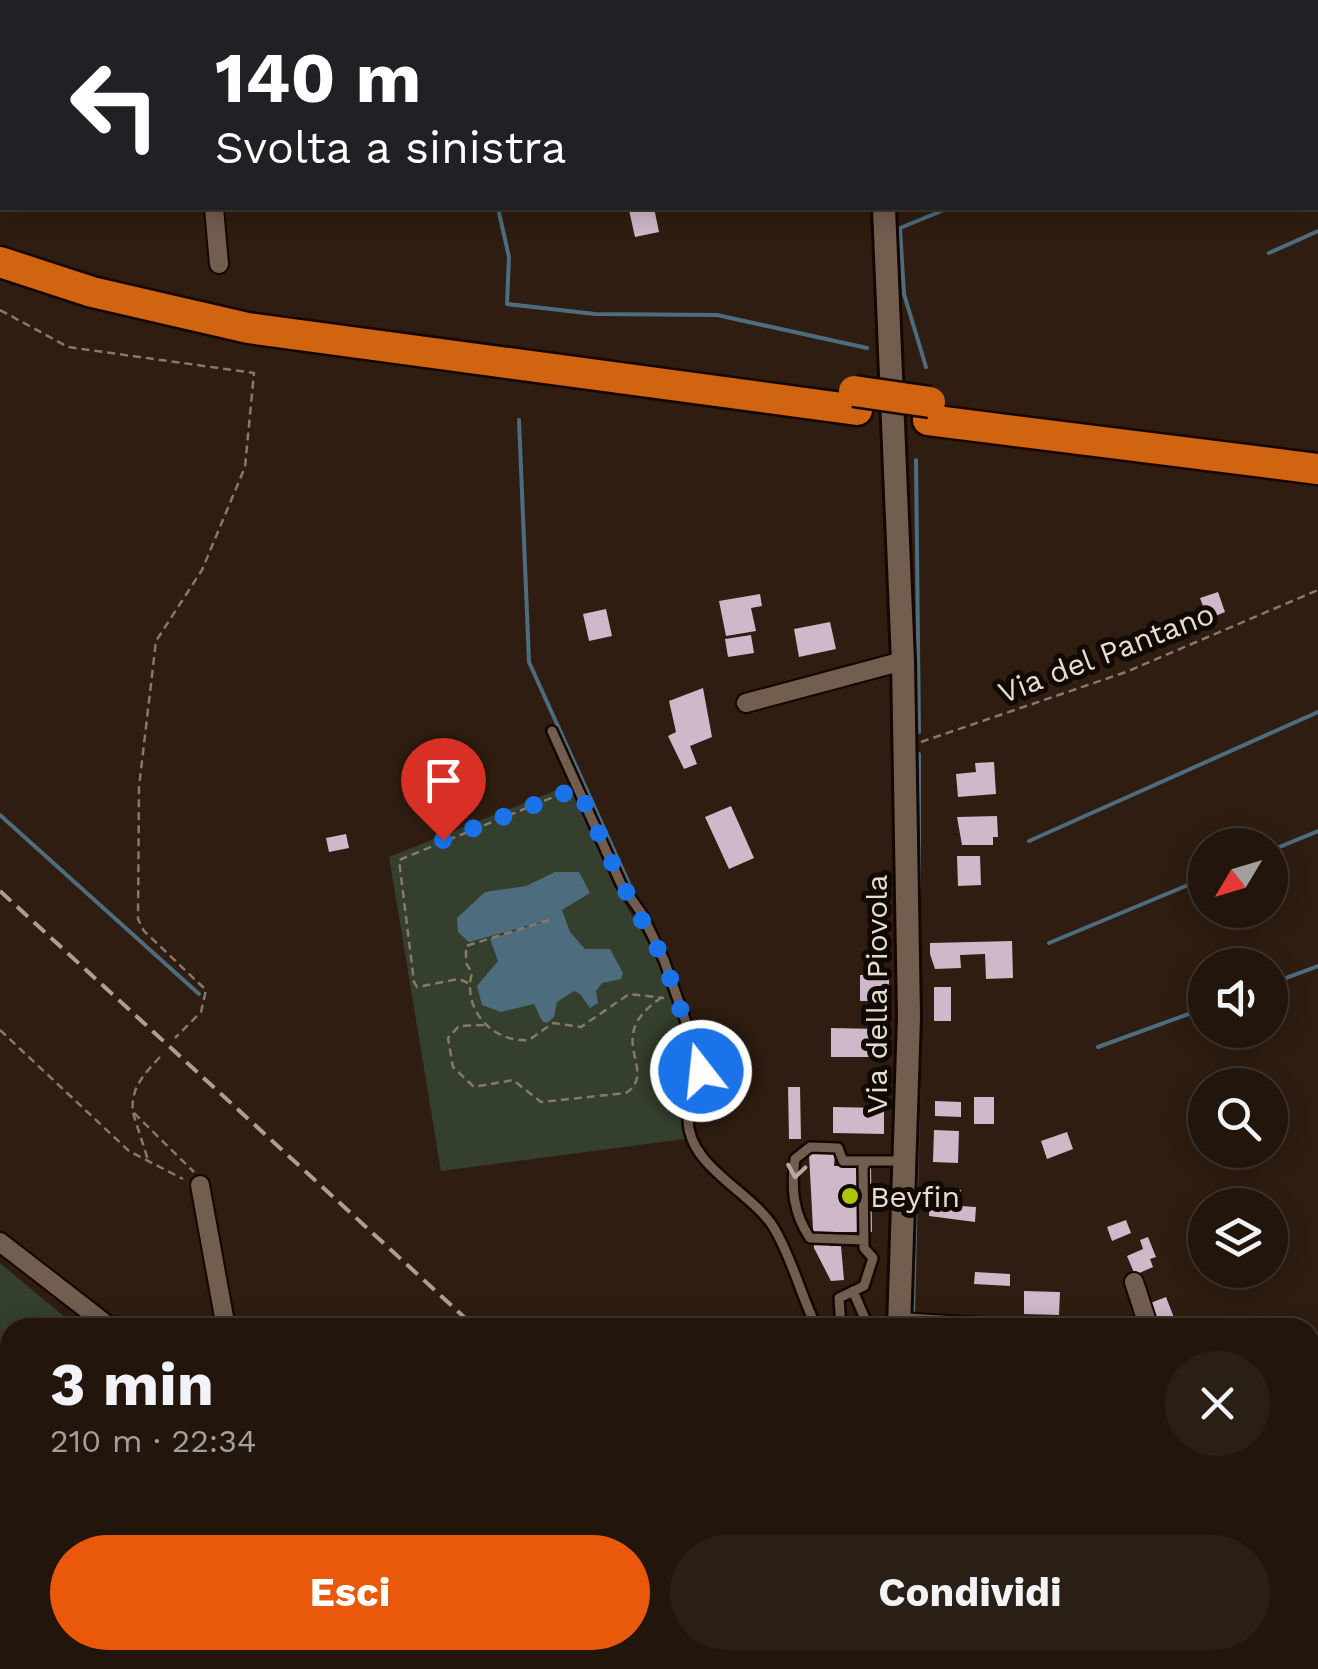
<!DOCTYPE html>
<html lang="it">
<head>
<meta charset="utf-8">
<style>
	body { margin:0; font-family:"Work Sans",sans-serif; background:#2a1f15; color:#f1f3f6; height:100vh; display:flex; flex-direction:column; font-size:38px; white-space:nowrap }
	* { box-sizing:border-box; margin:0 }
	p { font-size:32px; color:#a29f9d }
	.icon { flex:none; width:55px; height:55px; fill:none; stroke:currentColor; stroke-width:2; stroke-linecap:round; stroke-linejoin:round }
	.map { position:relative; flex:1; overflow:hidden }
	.details { position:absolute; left:0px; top:1318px; width:1320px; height:352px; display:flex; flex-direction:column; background:#22160c; border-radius:30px 30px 0 0; box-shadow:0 5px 25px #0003,0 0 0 2px #3f352d }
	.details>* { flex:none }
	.guide { position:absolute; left:0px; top:0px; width:1320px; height:210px; box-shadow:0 5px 25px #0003,0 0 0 2px #3f352d; background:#202124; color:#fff; overflow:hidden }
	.needle { width:65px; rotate:232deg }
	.fabs { position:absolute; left:1188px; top:828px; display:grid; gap:20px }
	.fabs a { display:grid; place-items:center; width:100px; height:100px; border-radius:50%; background:#22160c; box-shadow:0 5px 25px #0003,0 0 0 2px #3f352d; font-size:50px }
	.pin { position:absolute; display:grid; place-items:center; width:85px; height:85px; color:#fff; margin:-102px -42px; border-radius:50% 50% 50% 0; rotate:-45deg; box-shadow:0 0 10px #0007 }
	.pin .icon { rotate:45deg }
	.me { position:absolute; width:110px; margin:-55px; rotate:344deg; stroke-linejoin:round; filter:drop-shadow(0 0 8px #0008) }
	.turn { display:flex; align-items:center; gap:35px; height:210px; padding:0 50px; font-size:45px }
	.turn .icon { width:130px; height:130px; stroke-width:2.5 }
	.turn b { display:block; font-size:70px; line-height:85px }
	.round { display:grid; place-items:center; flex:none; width:105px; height:105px; border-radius:52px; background:#2a1f15 }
	.summary { display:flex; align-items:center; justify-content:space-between; height:170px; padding:0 50px }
	h1 { font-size:60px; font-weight:700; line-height:75px }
	.primary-button { display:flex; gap:20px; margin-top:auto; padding:20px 50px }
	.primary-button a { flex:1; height:115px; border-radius:60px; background:#ea580c; color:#fff; font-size:40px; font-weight:700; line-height:115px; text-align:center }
	.primary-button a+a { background:#2a1f15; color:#f1f3f6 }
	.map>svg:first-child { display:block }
</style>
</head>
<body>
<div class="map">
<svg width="1318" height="1669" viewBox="0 0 1318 1669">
	<rect width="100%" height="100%" fill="#2e1d10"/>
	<path fill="#343f2d" d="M 569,785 L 624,902 L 662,966 L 692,1050 L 667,1056 L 685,1139 L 441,1171 L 389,857 Z
		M 0,1263 L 66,1318 L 56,1327 L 10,1328 L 9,1374 L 0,1365 Z"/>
	<path fill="#4d6c7d" d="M 555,872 L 579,872 L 590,893 L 562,910 L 570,932 L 585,949 L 610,949 L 623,973 L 621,979 L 602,983 L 596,991 L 598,1003 L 590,1008 L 580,994 L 574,991 L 557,1002 L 554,1017 L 547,1023 L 542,1021 L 534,1004 L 501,1012 L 482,1005 L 477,986 L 498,961 L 490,939 L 552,919 L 469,942 L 458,932 L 457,918 L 485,892 L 526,886 Z"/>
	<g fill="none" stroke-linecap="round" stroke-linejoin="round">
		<path stroke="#4d6c7d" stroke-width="4" d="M 336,0 L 340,2
			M 1234,0 L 1235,2
			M 498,208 L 509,257 L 507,304 L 595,314 L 717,315 L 867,348
			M 1269,253 L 1318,231
			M 926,367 L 904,294 L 900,228 L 949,208
			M 519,420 L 529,662 L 635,897
			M 916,460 L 919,732
			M 919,754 L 919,969
			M 0,815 L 199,994
			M 1029,841 L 1318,712
			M 1270,851 L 1318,831
			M 1049,943 L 1205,878
			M 1270,984 L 1318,966
			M 1098,1047 L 1205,1008
			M 913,1315 L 920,1029"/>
	</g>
	<path fill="#ceb8ca" d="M 654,208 L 659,232 L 635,237 L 629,210 Z
		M 1218,592 L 1225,612 L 1208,619 L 1200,598 Z
		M 760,594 L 762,606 L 751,608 L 756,631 L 726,636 L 719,601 Z
		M 606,609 L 612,636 L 589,641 L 583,614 Z
		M 830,622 L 836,649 L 799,657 L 794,629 Z
		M 751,635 L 754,653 L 728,657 L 725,639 Z
		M 703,688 L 712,737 L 690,746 L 697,764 L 684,769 L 668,736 L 676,732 L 669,701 Z
		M 994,762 L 996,794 L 958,797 L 956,774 L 976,772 L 975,763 Z
		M 731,806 L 754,858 L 729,869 L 705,817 Z
		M 997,816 L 998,837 L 993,837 L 993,845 L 962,845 L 957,817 Z
		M 346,834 L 349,848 L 329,852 L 326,838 Z
		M 957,856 L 980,856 L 981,885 L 958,886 Z
		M 1012,941 L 1013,978 L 986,979 L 985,954 L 960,955 L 961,968 L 935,969 L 930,954 L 930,943 Z
		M 860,975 L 889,975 L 889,1001 L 860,1001 Z
		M 934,987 L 951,987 L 951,1021 L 934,1021 Z
		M 831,1028 L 882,1029 L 882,1057 L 831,1057 Z
		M 788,1087 L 800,1087 L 801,1139 L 789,1139 Z
		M 974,1097 L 994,1097 L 994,1124 L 974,1124 Z
		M 935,1101 L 961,1102 L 961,1117 L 935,1116 Z
		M 833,1107 L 884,1108 L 884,1134 L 833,1133 Z
		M 934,1130 L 959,1131 L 958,1163 L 933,1162 Z
		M 1067,1132 L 1073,1149 L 1047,1159 L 1041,1141 Z
		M 835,1153 L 834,1166 L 871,1166 L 872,1232 L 829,1232 L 830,1246 L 841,1246 L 844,1280 L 831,1281 L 814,1248 L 809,1154 Z
		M 930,1189 L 961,1190 L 961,1206 L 976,1207 L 975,1222 L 929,1216 Z
		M 1126,1220 L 1131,1233 L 1112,1241 L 1107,1227 Z
		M 1148,1237 L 1156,1257 L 1150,1259 L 1153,1267 L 1135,1275 L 1127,1256 L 1143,1249 L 1140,1240 Z
		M 975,1272 L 1010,1274 L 1010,1286 L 974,1284 Z
		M 1024,1291 L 1060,1292 L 1059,1315 L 1024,1314 Z
		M 1166,1297 L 1178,1328 L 1154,1328 L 1145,1305 Z
		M 10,1457 L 10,1660 L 380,1660 L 381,1669 L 0,1669 L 0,1458 Z
		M 464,1660 L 565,1660 L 566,1668 L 464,1669 Z"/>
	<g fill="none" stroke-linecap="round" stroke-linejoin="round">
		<g stroke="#150600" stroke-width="14">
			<path id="lane" d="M 552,731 L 621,884 L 642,914 L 664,960 L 699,1059 L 703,1082 C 699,1095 688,1101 688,1116 C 686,1167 751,1190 774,1228 C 792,1258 801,1296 817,1328
				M 864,1240 L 810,1238 C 793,1213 791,1188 795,1159 L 810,1147 L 838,1148 L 843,1161 L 867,1161
				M 873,1258 L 864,1248 L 863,1167 L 867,1161 L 903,1161
				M 853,1291 L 869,1328
				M 841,1328 L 839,1298 L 864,1286 L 873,1258"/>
		</g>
		<g stroke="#150600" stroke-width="22">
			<path id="street" d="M 186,0 L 186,2
				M 214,208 L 219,264
				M 746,703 L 903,661
				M 200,1185 L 226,1328
				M 0,1242 L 111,1328
				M 1134,1282 L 1149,1328
				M 899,1322 L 998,1328
				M 421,1660 L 422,1669
				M 923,1660 L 932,1669
				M 1225,1660 L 1229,1669"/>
		</g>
		<g stroke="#150600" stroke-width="28">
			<path id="secondary" d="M 875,0 L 876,2
				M 884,208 L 903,661 L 909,1017 L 899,1328
				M 911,1660 L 911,1669"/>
		</g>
		<g stroke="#150600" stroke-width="35">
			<path id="highway" d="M 0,262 L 92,292 L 248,328 L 857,410
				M 928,420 L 1318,469"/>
		</g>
		<path stroke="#87786d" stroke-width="2.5" stroke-dasharray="8 5" stroke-linecap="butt" d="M 0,310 L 68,347 L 254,373 L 245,467 L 202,570 L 156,641 L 139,787 L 138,919 L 144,931 L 206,990 L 201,1012 L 175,1038
			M 921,742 L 1126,672 L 1318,590
			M 549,920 L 466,946 L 466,963 L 472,973 C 462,1008 491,1043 529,1040 L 553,1023 L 581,1027 L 629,994 L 664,998
			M 468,983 L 459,979 L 417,987 L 414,982 L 399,860 L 566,792
			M 484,1025 L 459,1026 L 448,1038 L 453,1067 L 474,1087 L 513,1080 L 541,1102 L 626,1093 C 660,1070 601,1038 661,998
			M 0,1030 L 129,1151 L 183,1179
			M 160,1057 C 145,1073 130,1088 133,1112 L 194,1172
			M 133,1113 L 149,1163"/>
		<use href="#lane" stroke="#725e4f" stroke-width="9"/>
		<use href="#street" stroke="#725e4f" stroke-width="18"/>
		<use href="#secondary" stroke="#725e4f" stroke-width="22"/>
		<use href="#highway" stroke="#d16410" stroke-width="30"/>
		<path stroke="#ac9e94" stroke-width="4" stroke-dasharray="15 8" stroke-linecap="butt" d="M 0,891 L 476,1328
			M 827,1660 L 837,1669"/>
		<g stroke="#150600" stroke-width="35" stroke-linecap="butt">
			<path id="highway-bridge" d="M 854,391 L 930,402"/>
		</g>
		<use href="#highway-bridge" stroke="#d16410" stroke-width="30"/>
	</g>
	<defs><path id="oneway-chevron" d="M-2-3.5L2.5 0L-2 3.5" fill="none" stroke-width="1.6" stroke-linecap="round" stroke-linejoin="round" transform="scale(2.5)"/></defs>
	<use stroke="#b8a99e" href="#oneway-chevron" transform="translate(796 1171) rotate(99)"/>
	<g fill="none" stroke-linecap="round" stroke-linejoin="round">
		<path stroke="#1a73e8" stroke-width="18" stroke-dasharray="0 32.4" d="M 443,840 L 578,788 L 622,884 L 664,960 L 701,1071"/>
	</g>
	<circle fill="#aec509" stroke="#100904" stroke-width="4" cx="850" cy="1196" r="10"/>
	<g text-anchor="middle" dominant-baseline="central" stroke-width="10" stroke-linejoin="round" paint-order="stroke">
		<g font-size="30" fill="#e7dbd2" stroke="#100904">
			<text transform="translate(1106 653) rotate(-21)">Via del Pantano</text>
			<text transform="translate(876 994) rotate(-90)">Via della Piovola</text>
		</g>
		<g font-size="30" fill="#e7dbd2" stroke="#100904" text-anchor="start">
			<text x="870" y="1196">Beyfin</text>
		</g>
	</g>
</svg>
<div class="fabs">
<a><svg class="needle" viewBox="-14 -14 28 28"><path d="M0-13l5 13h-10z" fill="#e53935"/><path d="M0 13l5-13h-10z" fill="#a29f9d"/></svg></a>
<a><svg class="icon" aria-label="sound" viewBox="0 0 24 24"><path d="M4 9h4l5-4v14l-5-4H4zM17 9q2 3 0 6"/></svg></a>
<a><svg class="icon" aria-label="search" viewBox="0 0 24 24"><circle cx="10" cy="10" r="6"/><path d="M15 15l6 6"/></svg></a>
<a><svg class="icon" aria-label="layers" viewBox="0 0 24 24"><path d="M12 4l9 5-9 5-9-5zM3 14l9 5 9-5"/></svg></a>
</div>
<div class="pin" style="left:443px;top:840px;background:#d93025"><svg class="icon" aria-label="arrive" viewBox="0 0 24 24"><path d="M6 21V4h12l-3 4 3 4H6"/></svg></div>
<svg class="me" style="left:701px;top:1071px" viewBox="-20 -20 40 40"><circle r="17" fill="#1a73e8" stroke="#fff" stroke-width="3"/><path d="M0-11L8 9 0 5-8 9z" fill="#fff"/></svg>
<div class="guide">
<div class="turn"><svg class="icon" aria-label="left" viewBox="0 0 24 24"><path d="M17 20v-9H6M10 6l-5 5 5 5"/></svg><div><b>140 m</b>Svolta a sinistra</div></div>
</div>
<section class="details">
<div class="summary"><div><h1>3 min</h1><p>210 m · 22:34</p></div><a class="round"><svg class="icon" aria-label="close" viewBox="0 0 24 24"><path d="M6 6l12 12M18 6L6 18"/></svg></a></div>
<div class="primary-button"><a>Esci</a><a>Condividi</a></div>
</section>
</div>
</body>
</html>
